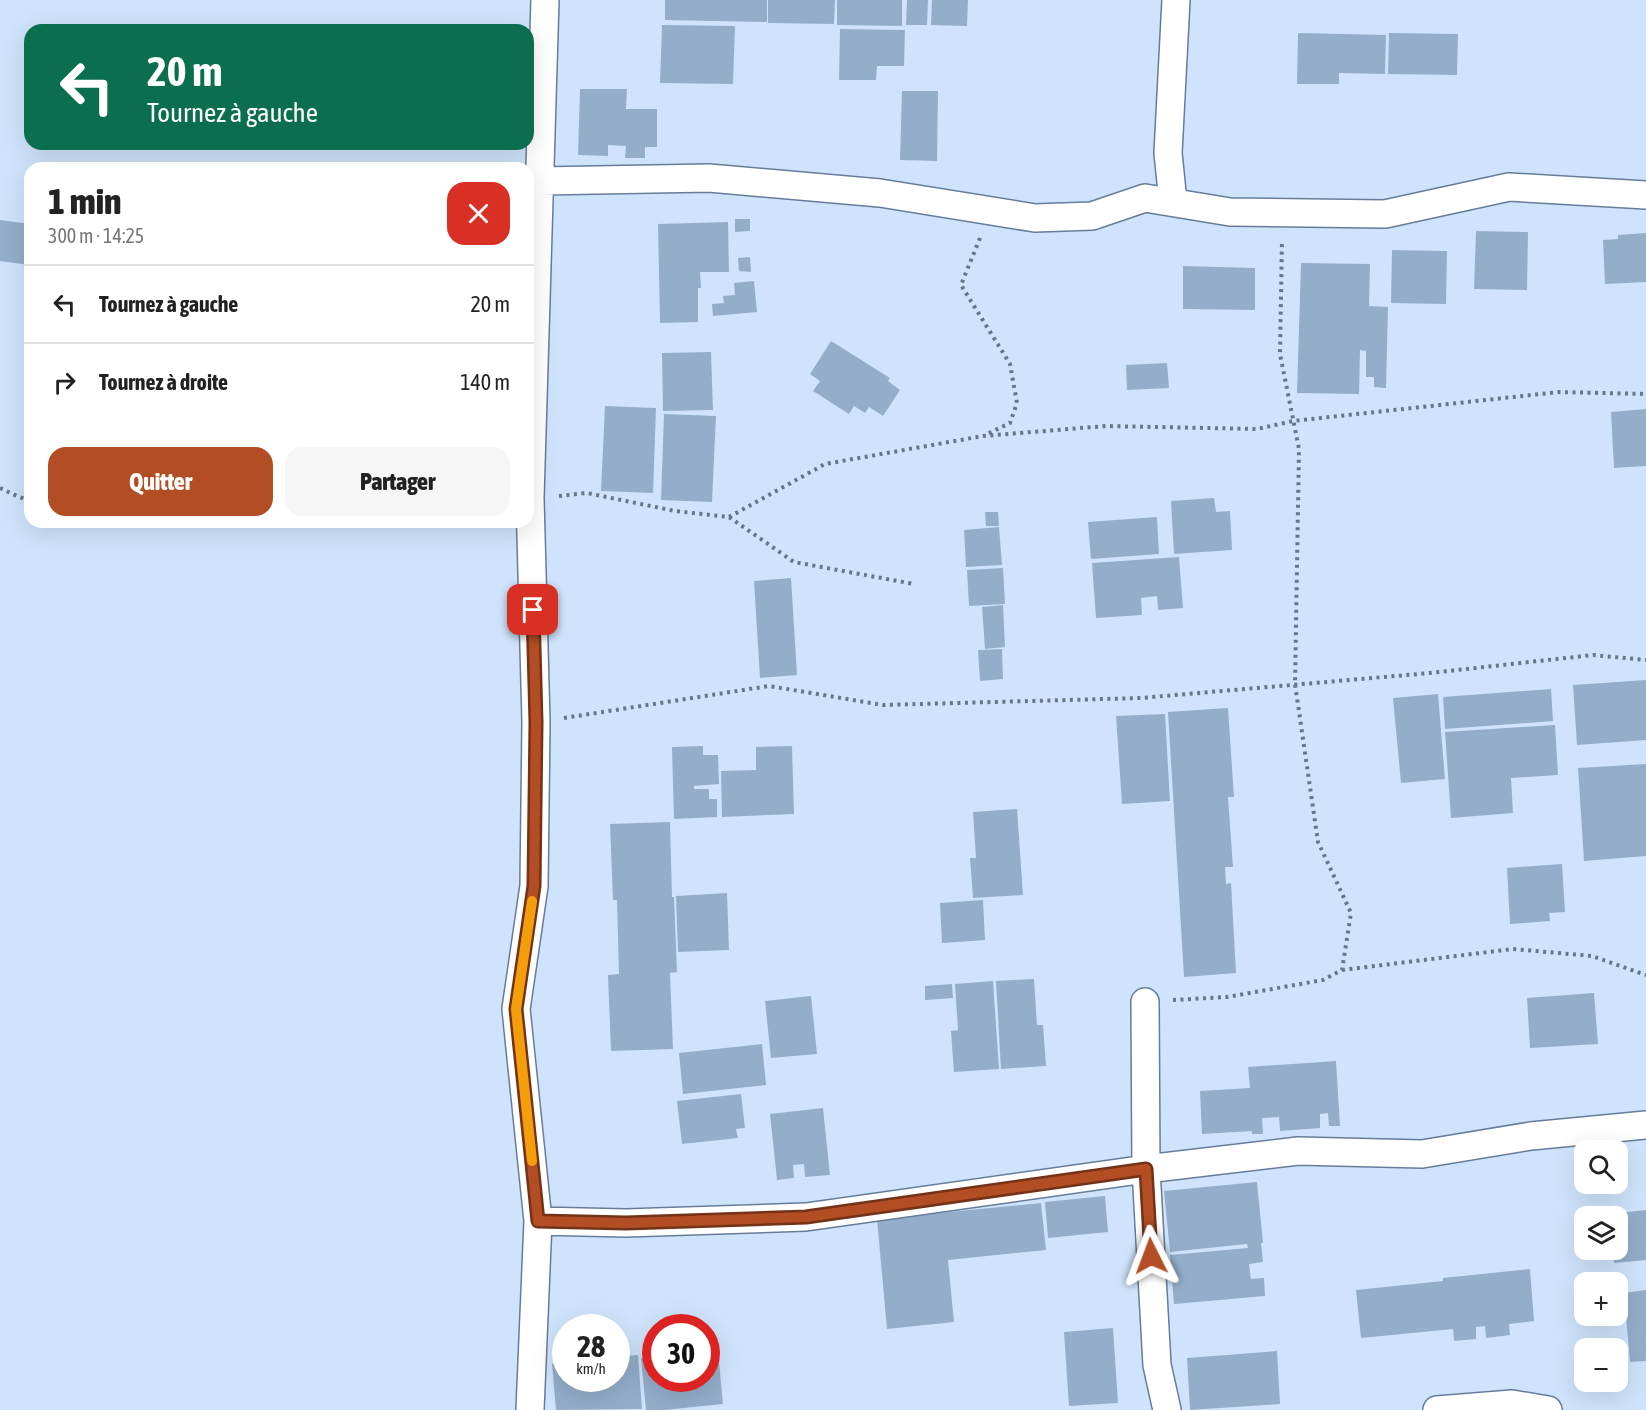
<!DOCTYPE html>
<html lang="fr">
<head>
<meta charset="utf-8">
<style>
	body { margin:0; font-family:"Asap Condensed",sans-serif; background:#f6f6f6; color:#222; height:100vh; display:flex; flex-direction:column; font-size:22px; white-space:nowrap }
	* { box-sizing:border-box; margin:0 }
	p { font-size:20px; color:#767676 }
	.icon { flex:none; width:33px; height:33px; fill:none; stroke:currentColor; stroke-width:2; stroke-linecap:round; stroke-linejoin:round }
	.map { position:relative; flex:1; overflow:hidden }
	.drawer { position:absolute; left:24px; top:162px; width:510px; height:366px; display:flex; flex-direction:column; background:#fff; border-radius:18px; box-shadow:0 6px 24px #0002 }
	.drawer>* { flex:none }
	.top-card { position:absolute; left:24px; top:24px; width:510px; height:126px; border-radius:18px; box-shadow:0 6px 24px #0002; background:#0b6e4f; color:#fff; overflow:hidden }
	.controls { position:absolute; left:1574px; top:1140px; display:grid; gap:12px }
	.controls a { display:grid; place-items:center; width:54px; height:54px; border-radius:12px; background:#fff; box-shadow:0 6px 24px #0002; font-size:30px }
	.speed { position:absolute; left:552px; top:1314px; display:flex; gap:12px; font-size:30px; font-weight:700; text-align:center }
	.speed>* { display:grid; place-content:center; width:78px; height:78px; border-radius:50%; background:#fff; box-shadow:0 6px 24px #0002; line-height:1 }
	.speed small { font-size:15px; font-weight:400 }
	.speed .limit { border:9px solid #d22; background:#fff; color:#111 }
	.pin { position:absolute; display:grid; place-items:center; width:51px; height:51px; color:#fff; margin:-26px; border-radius:12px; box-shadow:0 3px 9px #0006 }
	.me { position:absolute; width:66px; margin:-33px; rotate:357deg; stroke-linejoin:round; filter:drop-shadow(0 0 4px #0008) }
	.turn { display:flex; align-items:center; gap:21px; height:126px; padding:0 24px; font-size:27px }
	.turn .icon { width:78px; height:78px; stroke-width:2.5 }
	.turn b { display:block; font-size:42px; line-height:51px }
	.round { display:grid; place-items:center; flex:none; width:63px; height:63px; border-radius:18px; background:#f6f6f6 }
	.headline { display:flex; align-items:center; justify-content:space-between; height:102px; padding:0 24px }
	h1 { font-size:36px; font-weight:800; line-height:45px }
	.button { display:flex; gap:12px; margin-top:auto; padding:12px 24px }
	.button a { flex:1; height:69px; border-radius:18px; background:#b34d23; color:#fff; font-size:24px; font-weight:800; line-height:69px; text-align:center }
	.button a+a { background:#f6f6f6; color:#222 }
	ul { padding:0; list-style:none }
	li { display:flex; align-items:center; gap:18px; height:78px; padding:0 24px; border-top:2px solid #e0e0e0 }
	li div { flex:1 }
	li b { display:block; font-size:22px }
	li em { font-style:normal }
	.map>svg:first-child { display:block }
</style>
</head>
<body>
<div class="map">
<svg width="1646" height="1410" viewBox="0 0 1646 1410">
	<rect width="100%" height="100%" fill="#cfe4fc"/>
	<path fill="#94aeca" d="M 665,0 L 767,0 L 767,22 L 665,20 Z
		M 768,0 L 835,0 L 834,24 L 768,23 Z
		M 837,0 L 902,0 L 902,26 L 837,25 Z
		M 907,0 L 928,0 L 927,25 L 906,25 Z
		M 932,0 L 968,0 L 967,26 L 931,25 Z
		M 662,25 L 735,26 L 733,84 L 660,83 Z
		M 840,29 L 905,30 L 904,66 L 877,66 L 876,80 L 839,80 Z
		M 1298,33 L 1386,35 L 1385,74 L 1339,73 L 1339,84 L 1297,84 Z
		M 1389,33 L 1458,34 L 1457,75 L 1388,74 Z
		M 580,89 L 627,89 L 626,109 L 657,109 L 657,147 L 645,147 L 645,158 L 625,158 L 626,146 L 608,145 L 608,156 L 578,155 Z
		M 902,91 L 938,91 L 937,161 L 900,160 Z
		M 735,219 L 750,219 L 750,231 L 735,232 Z
		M 0,220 L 30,224 L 29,265 L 0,261 Z
		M 728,222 L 729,272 L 700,272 L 701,288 L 698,288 L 698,322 L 660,323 L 658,224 Z
		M 1476,231 L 1528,232 L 1527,290 L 1474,289 Z
		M 1646,233 L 1646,282 L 1605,284 L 1603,240 L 1618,239 L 1618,235 Z
		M 1392,250 L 1447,251 L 1446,304 L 1391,303 Z
		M 750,257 L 751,272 L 739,271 L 738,258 Z
		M 1301,263 L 1370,264 L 1369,306 L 1388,307 L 1386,388 L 1374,387 L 1374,377 L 1366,377 L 1366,351 L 1360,350 L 1359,394 L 1297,393 Z
		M 1183,266 L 1255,268 L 1255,310 L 1183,309 Z
		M 754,281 L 757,312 L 713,316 L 712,304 L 724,303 L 723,296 L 735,295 L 734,283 Z
		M 831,341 L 890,378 L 888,381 L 900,390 L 883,416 L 869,407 L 865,413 L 854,406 L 849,414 L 813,391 L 820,381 L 810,374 Z
		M 711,352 L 713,410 L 663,411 L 662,353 Z
		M 1167,363 L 1169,388 L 1127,390 L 1126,365 Z
		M 605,406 L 656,408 L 653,493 L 601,491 Z
		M 1646,409 L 1646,466 L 1614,468 L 1611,412 Z
		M 664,414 L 716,416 L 712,502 L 661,500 Z
		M 1214,498 L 1216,512 L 1230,511 L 1232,550 L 1174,554 L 1171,501 Z
		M 985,512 L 998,512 L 999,526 L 986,526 Z
		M 1157,517 L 1159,554 L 1091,559 L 1088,522 Z
		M 999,527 L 1002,565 L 966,567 L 964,530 Z
		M 1179,557 L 1183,608 L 1158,610 L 1157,596 L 1141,598 L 1142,615 L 1096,618 L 1092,563 Z
		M 1003,568 L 1005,604 L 969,606 L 967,570 Z
		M 791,578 L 797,675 L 760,678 L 754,581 Z
		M 1003,605 L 1005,647 L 985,649 L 982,607 Z
		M 1002,649 L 1003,679 L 980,681 L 978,650 Z
		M 1646,680 L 1646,740 L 1577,745 L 1573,685 Z
		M 1551,689 L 1553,721 L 1445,729 L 1443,697 Z
		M 1438,694 L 1445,779 L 1401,783 L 1393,698 Z
		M 1228,708 L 1234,797 L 1228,797 L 1233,867 L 1225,867 L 1226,884 L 1231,883 L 1236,973 L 1184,977 L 1168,712 Z
		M 1165,714 L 1170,801 L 1122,804 L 1116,716 Z
		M 1555,725 L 1558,775 L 1511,778 L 1513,813 L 1451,818 L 1445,732 Z
		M 703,746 L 703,755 L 718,755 L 719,784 L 694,786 L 694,789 L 709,789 L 709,799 L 717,799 L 717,817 L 674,819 L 672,747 Z
		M 792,746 L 794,814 L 722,817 L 721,771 L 756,770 L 756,747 Z
		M 1646,764 L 1646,856 L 1584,861 L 1578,768 Z
		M 1017,809 L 1023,895 L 973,898 L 970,858 L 976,858 L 973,812 Z
		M 670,822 L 672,897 L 674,897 L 677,972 L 670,973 L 673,1049 L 611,1051 L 608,975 L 619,974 L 617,900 L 613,900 L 610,824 Z
		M 1562,864 L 1565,912 L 1549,913 L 1550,921 L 1510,924 L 1507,868 Z
		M 727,893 L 729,950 L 678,952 L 676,896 Z
		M 983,900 L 985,940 L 942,943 L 940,903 Z
		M 1034,979 L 1037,1025 L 1043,1025 L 1046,1066 L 1001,1069 L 996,981 Z
		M 993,981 L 999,1069 L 954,1072 L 951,1031 L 958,1030 L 955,984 Z
		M 952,984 L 953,998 L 925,1000 L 925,986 Z
		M 1594,993 L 1598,1044 L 1530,1048 L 1527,998 Z
		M 811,996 L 817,1054 L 771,1058 L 765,1001 Z
		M 762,1044 L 766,1085 L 683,1094 L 679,1053 Z
		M 1336,1061 L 1340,1126 L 1329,1126 L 1328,1113 L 1320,1114 L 1320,1128 L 1280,1131 L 1279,1117 L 1262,1118 L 1263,1134 L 1252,1134 L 1252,1131 L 1202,1134 L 1200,1091 L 1250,1088 L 1248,1067 Z
		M 741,1094 L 745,1128 L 736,1129 L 738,1138 L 682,1144 L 677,1101 Z
		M 823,1108 L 830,1175 L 805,1177 L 804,1164 L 793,1165 L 794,1178 L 777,1180 L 770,1114 Z
		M 1257,1182 L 1263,1243 L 1261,1243 L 1263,1262 L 1249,1264 L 1251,1279 L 1264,1278 L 1265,1296 L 1174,1304 L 1170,1255 L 1248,1248 L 1247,1244 L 1170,1252 L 1164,1191 Z
		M 1105,1196 L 1108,1232 L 1048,1238 L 1045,1202 Z
		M 1041,1203 L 1046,1250 L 948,1260 L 954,1322 L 887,1329 L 877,1219 Z
		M 1646,1210 L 1646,1260 L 1614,1263 L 1613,1250 L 1617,1250 L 1617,1216 L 1610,1216 L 1609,1214 Z
		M 1530,1269 L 1534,1321 L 1509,1324 L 1510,1335 L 1486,1338 L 1485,1326 L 1476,1327 L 1476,1339 L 1454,1341 L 1453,1329 L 1361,1338 L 1356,1290 L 1443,1281 L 1443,1278 Z
		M 1646,1290 L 1646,1361 L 1630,1362 L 1624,1293 Z
		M 1113,1328 L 1118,1403 L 1069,1406 L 1064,1332 Z
		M 718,1351 L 723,1404 L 664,1410 L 646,1410 L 641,1358 L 656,1357 L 656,1378 L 706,1378 L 706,1352 Z
		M 1277,1351 L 1280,1404 L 1190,1410 L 1187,1358 Z
		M 638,1355 L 642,1409 L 556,1410 L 552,1364 L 566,1362 L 566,1378 L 616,1378 L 616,1357 Z"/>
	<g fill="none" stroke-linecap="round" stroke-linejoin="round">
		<g stroke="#657d98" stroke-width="30">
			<path id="minor" d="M 540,181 L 709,178 L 880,193 L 1035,218 L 1092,216 L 1145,198 L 1230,212 L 1385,214 L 1509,187 L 1646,195
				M 1173,202 L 1168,153 L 1176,0
				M 1145,1002 L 1146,1169 L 1157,1365 L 1167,1410
				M 538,1221 L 626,1223 L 806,1217 L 1146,1169 L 1298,1151 L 1422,1154 L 1531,1136 L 1646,1125
				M 530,1410 L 538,1221 L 516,1009 L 534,886 L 536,722 L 530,498 L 545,0
				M 1437,1410 L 1512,1404 L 1548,1410"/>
		</g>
		<path stroke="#677687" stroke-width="4" stroke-dasharray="3 4.5" stroke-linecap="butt" d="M 980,238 L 961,285 L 1010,364 L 1017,403 L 1010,423 L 985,435
			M 0,488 L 17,496 L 30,501
			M 559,496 L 587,493 L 675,511 L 729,517 L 794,562 L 914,584
			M 729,517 L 825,464 L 983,436 L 1106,426 L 1257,429 L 1293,421 L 1559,392 L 1646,394
			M 188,522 L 216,523 L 231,522
			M 564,718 L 769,686 L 883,705 L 1141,698 L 1430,673 L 1593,655 L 1646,660
			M 1342,970 L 1513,949 L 1592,956 L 1646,975
			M 1173,1000 L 1227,997 L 1323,980 L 1342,970 L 1351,913 L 1318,842 L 1295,684 L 1299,449 L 1280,354 L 1282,241"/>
		<use href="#minor" stroke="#fff" stroke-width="27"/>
	</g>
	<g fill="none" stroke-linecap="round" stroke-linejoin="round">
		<g stroke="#743217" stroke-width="15">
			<path id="route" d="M 533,610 L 536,722 L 534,886 L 516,1009 L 538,1221 L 626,1223 L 806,1217 L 1146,1169 L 1151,1256"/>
		</g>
		<use href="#route" stroke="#b34d23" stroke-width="10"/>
		<path stroke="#f59e0b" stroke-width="10" d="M 532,901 L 516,1009 L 532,1161"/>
	</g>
</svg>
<div class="controls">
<a><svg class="icon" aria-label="search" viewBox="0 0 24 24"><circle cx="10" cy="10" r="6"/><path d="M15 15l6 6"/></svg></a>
<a><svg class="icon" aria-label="layers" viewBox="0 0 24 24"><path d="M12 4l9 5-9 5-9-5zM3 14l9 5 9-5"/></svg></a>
<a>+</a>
<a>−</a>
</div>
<div class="speed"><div>28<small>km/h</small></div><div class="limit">30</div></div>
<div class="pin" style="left:533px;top:610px;background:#d93025"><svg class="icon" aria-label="arrive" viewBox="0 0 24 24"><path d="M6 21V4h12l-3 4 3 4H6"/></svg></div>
<svg class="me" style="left:1151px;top:1256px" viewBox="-20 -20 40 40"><path d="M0-17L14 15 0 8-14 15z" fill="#b34d23" stroke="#fff" stroke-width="4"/></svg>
<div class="top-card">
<div class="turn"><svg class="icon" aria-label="left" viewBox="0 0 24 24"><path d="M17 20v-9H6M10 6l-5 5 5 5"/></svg><div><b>20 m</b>Tournez à gauche</div></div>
</div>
<section class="drawer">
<div class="headline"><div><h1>1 min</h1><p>300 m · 14:25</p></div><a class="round" style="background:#d93025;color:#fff"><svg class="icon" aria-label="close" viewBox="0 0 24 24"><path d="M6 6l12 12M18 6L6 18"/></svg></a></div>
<ul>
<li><svg class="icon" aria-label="left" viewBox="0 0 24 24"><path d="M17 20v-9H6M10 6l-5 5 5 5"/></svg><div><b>Tournez à gauche</b></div><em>20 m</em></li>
<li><svg class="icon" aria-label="right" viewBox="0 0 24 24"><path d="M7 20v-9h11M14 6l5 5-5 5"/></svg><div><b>Tournez à droite</b></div><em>140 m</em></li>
</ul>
<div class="button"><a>Quitter</a><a>Partager</a></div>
</section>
</div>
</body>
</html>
